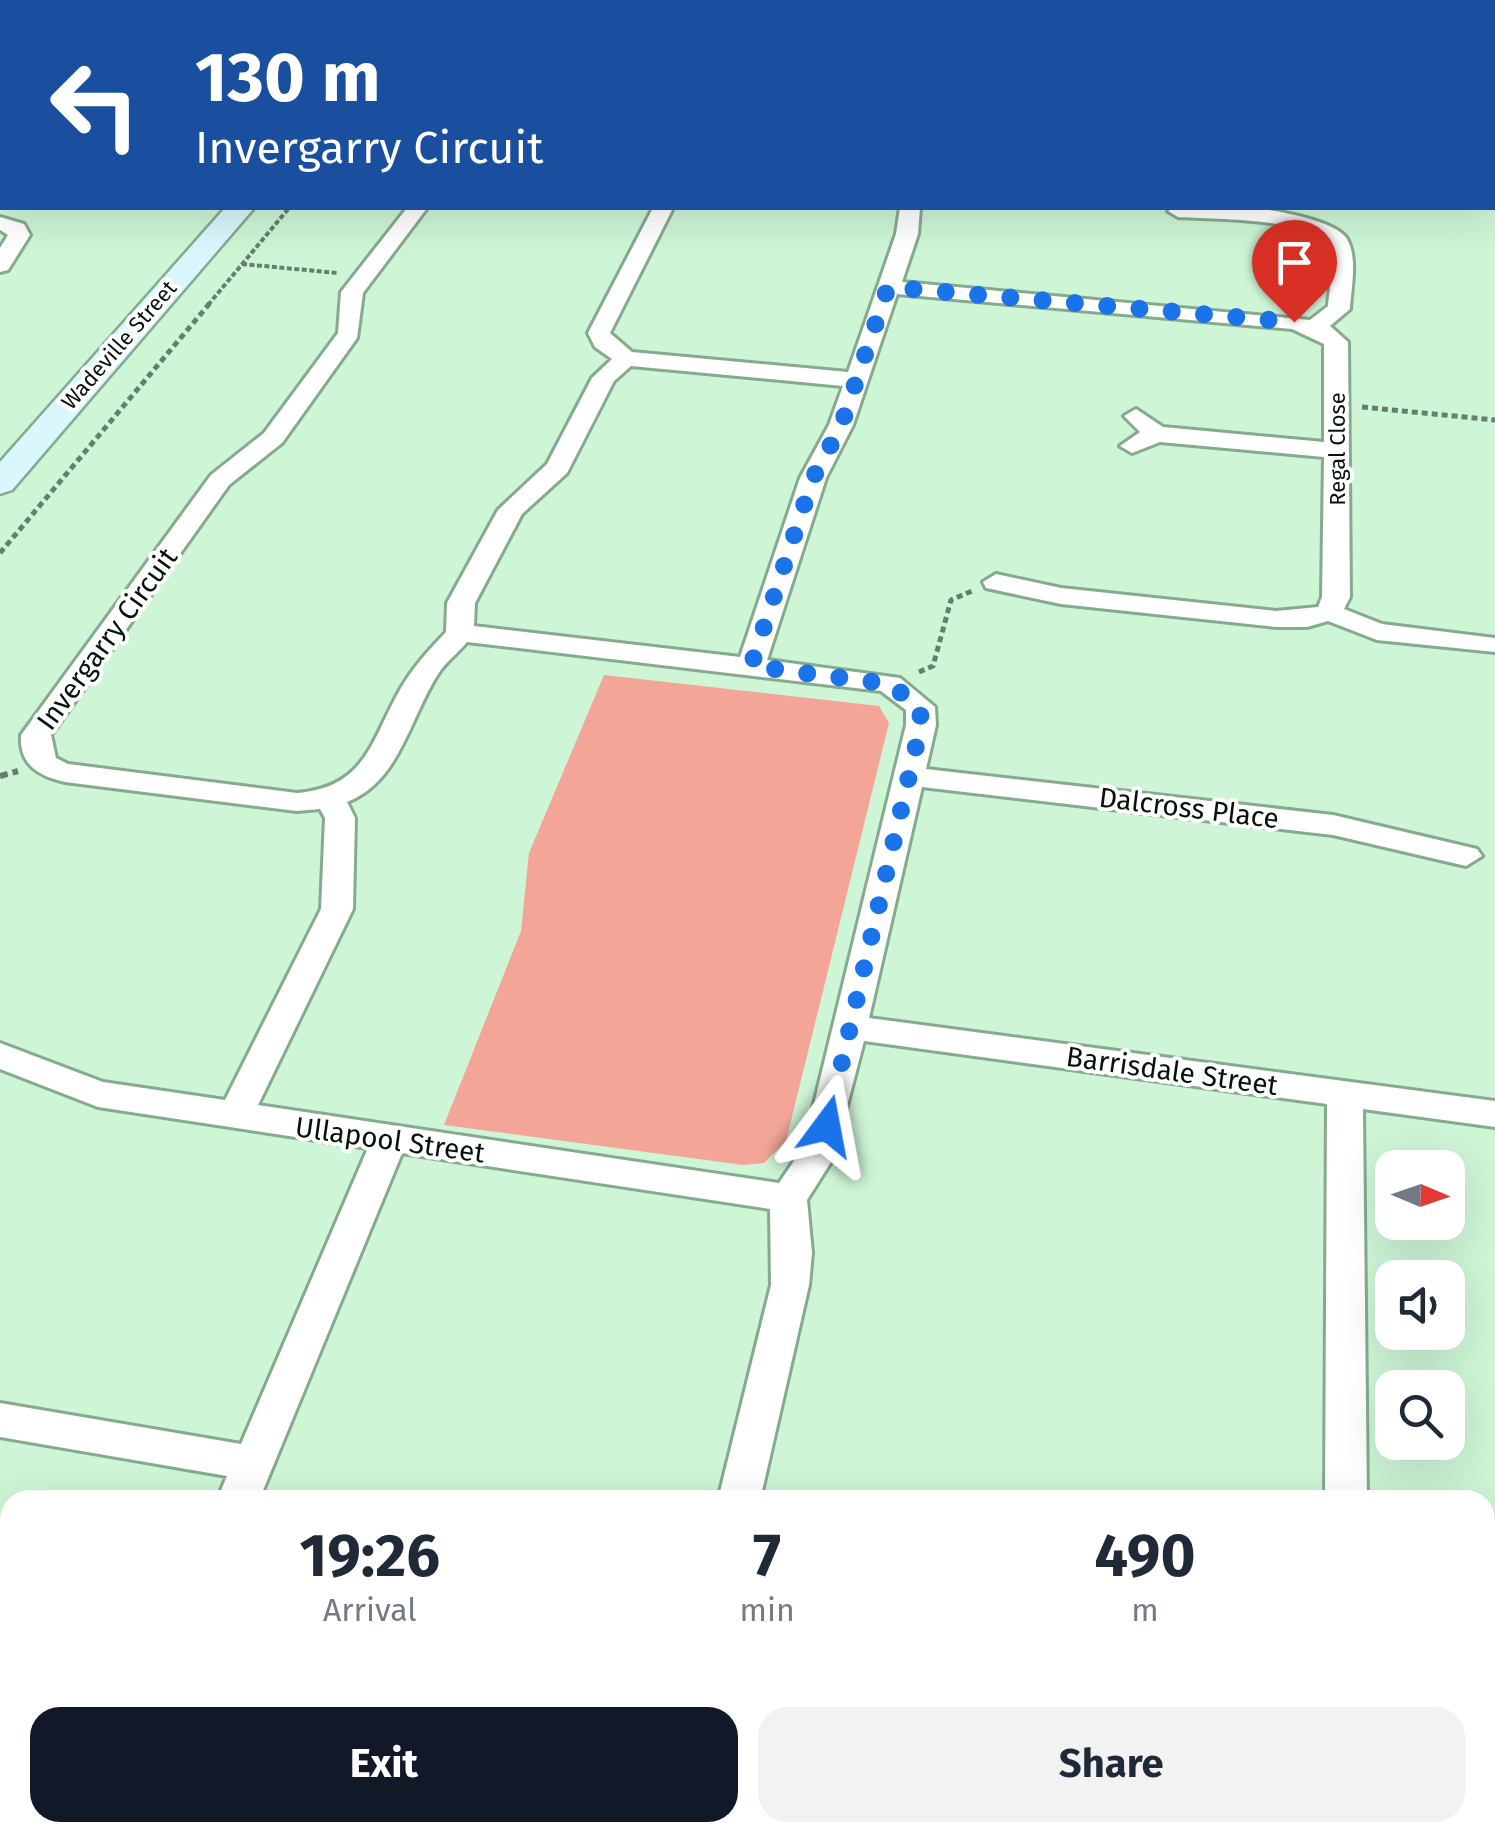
<!DOCTYPE html>
<html lang="en">
<head>
<meta charset="utf-8">
<style>
	body { margin:0; font-family:"Fira Sans",sans-serif; background:#f2f2f3; color:#1f2937; height:100vh; display:flex; flex-direction:column; font-size:38px; white-space:nowrap }
	* { box-sizing:border-box; margin:0 }
	p { font-size:32px; color:#747a83 }
	.icon { flex:none; width:55px; height:55px; fill:none; stroke:currentColor; stroke-width:2; stroke-linecap:round; stroke-linejoin:round }
	.map { position:relative; flex:1; overflow:hidden }
	.sheet { position:absolute; left:0px; top:1490px; width:1495px; height:352px; display:flex; flex-direction:column; background:#fff; border-radius:30px 30px 0 0; box-shadow:0 10px 40px #0002 }
	.sheet>* { flex:none }
	.top-card { position:absolute; left:0px; top:0px; width:1495px; height:210px; box-shadow:0 10px 40px #0002; background:#1a4fa0; color:#fff; overflow:hidden }
	.needle { width:65px; rotate:92deg }
	.controls { position:absolute; left:1375px; top:1150px; display:grid; gap:20px }
	.controls a { display:grid; place-items:center; width:90px; height:90px; border-radius:20px; background:#fff; box-shadow:0 10px 40px #0002; font-size:50px }
	.pin { position:absolute; display:grid; place-items:center; width:85px; height:85px; color:#fff; margin:-102px -42px; border-radius:50% 50% 50% 0; rotate:-45deg; box-shadow:0 0 10px #0007 }
	.pin .icon { rotate:45deg }
	.me { position:absolute; width:110px; margin:-55px; rotate:13deg; stroke-linejoin:round; filter:drop-shadow(0 0 8px #0008) }
	.turn { display:flex; align-items:center; gap:35px; height:210px; padding:0 30px; font-size:45px }
	.turn .icon { width:130px; height:130px; stroke-width:2.5 }
	.turn b { display:block; font-size:70px; line-height:85px }
	.eta { display:flex; justify-content:space-evenly; align-items:center; height:170px; text-align:center }
	.eta b { font-size:60px; font-weight:700; line-height:70px }
	.primary-button { display:flex; gap:20px; margin-top:auto; padding:20px 30px }
	.primary-button a { flex:1; height:115px; border-radius:30px; background:#111827; color:#fff; font-size:40px; font-weight:700; line-height:115px; text-align:center }
	.primary-button a+a { background:#f2f2f3; color:#1f2937 }
	.map>svg:first-child { display:block }
</style>
</head>
<body>
<div class="map">
<svg width="1495" height="1842" viewBox="0 0 1495 1842">
	<rect width="100%" height="100%" fill="#cef5d6"/>
	<path fill="#f3a697" d="M 0,0 L 371,0 L 2,2 L 2,106 Z
		M 604,675 L 879,706 L 889,723 L 786,1141 L 764,1163 L 743,1165 L 444,1125 L 521,931 L 529,853 Z"/>
	<g fill="none" stroke-linecap="round" stroke-linejoin="round">
		<path stroke="#317647" stroke-width="6" d="M 108,2 L 118,0"/>
		<g stroke="#86aa8d" stroke-width="6">
			<path id="street" d="M 773,0 L 792,0 L 794,2 L 775,2 Z
				M 1020,0 L 1051,0 L 1053,2 L 1022,2 Z
				M 1492,40 L 1495,40 L 1495,52 L 1492,52 Z
				M 2,103 L 2,115 L 0,116 L 0,104 Z
				M 1492,110 L 1495,110 L 1495,122 L 1492,122 Z
				M 407,208 L 427,208 L 363,293 L 357,338 L 282,443 L 229,485 L 51,735 L 56,758 L 68,764 L 297,793 C 367,787 371,740 401,688 C 414,666 429,650 446,632 L 447,603 L 498,510 L 547,464 L 592,378 L 612,359 L 595,347 L 588,333 L 653,208 L 673,208 L 610,333 L 632,352 L 848,372 L 896,234 L 900,208 L 920,208 L 918,234 L 902,282 L 1310,320 L 1328,306 C 1329,289 1336,261 1328,245 C 1314,218 1207,219 1178,217 L 1168,211 C 1193,196 1330,211 1347,239 C 1358,258 1351,288 1350,309 L 1330,326 L 1348,342 L 1350,597 L 1344,609 L 1382,624 L 1495,638 L 1495,652 L 1377,640 L 1328,621 L 1307,627 L 1276,627 L 1061,604 L 986,588 L 983,582 L 996,574 L 1061,588 L 1276,611 L 1318,607 L 1322,597 L 1324,457 L 1160,442 L 1132,453 L 1120,446 L 1140,432 L 1124,416 L 1136,409 L 1163,427 L 1324,442 L 1324,344 L 1292,329 L 897,294 L 853,425 L 826,478 L 767,660 L 900,678 L 935,707 L 936,725 L 926,769 L 1333,815 L 1477,849 L 1482,856 L 1466,866 L 1333,835 L 922,787 L 869,1018 L 1495,1101 L 1495,1127 L 1363,1109 L 1367,1500 L 1325,1500 L 1327,1104 L 864,1041 L 833,1159 L 807,1200 L 812,1253 L 809,1285 L 760,1500 L 718,1500 L 771,1285 L 770,1209 L 402,1153 L 259,1500 L 217,1500 L 227,1476 L 0,1437 L 0,1403 L 241,1444 L 368,1148 L 98,1107 L 0,1069 L 0,1043 L 103,1082 L 225,1100 L 321,909 L 325,818 L 320,809 L 297,811 L 65,782 C 39,776 19,765 21,735 L 211,475 L 264,433 L 338,333 L 341,292 ZM 631,366 L 843,386 L 829,425 L 800,478 L 740,657 L 474,626 L 475,603 L 522,514 L 567,473 L 614,381 ZM 467,642 L 881,691 L 906,710 L 906,725 L 809,1125 L 798,1155 L 779,1183 L 258,1105 L 353,909 L 355,818 L 347,802 C 401,781 410,715 440,671 C 448,660 459,652 467,642 Z
				M 0,217 L 24,224 L 30,235 L 8,270 L 0,272 L 0,248 L 8,235 L 0,230 Z
				M 74,1832 L 122,1832 L 118,1842 L 70,1842 Z
				M 636,1832 L 684,1832 L 682,1842 L 634,1842 Z
				M 1322,1832 L 1370,1832 L 1370,1842 L 1322,1842 Z"/>
		</g>
		<g stroke="#86aa8d" stroke-width="5">
			<path id="secondary" d="M 1492,162 L 1495,162 L 1495,178 L 1492,178 Z
				M 225,208 L 254,208 L 12,490 L 0,494 L 0,462 Z"/>
		</g>
		<path stroke="#667f6b" stroke-width="4" stroke-dasharray="5 2.5" stroke-linecap="butt" d="M 1334,0 L 1341,2
			M 242,264 L 338,273
			M 208,305 L 289,208"/>
		<path stroke="#667f6b" stroke-width="5" stroke-dasharray="6 4" stroke-linecap="butt" d="M 1362,407 L 1495,420
			M 0,553 L 210,303
			M 919,672 L 933,666 L 951,600 L 972,591"/>
		<path stroke="#667f6b" stroke-width="6" stroke-dasharray="8 5" stroke-linecap="butt" d="M 0,776 L 18,771"/>
		<use href="#street" fill="#fff" fill-rule="evenodd"/>
		<use href="#secondary" fill="#d9f7fd" fill-rule="evenodd"/>
	</g>
	<g fill="none" stroke-linecap="round" stroke-linejoin="round">
		<path stroke="#1a73e8" stroke-width="18" stroke-dasharray="0 32.4" d="M 827,1126 L 921,725 L 920,708 L 890,684 L 751,666 L 813,478 L 841,426 L 888,287 L 1294,322"/>
	</g>
	<g text-anchor="middle" dominant-baseline="central" stroke-width="8" stroke-linejoin="round" paint-order="stroke">
		<g font-size="22" fill="#061309" stroke="#fff">
			<text transform="translate(119 345) rotate(-49)">Wadeville Street</text>
			<text transform="translate(1337 449) rotate(-90)">Regal Close</text>
		</g>
		<g font-size="28" fill="#061309" stroke="#fff">
			<text transform="translate(107 639) rotate(-54)">Invergarry Circuit</text>
			<text transform="translate(1189 808) rotate(7)">Dalcross Place</text>
			<text transform="translate(1172 1071) rotate(8)">Barrisdale Street</text>
			<text transform="translate(390 1140) rotate(8)">Ullapool Street</text>
		</g>
	</g>
</svg>
<div class="controls">
<a><svg class="needle" viewBox="-14 -14 28 28"><path d="M0-13l5 13h-10z" fill="#e53935"/><path d="M0 13l5-13h-10z" fill="#747a83"/></svg></a>
<a><svg class="icon" aria-label="sound" viewBox="0 0 24 24"><path d="M4 9h4l5-4v14l-5-4H4zM17 9q2 3 0 6"/></svg></a>
<a><svg class="icon" aria-label="search" viewBox="0 0 24 24"><circle cx="10" cy="10" r="6"/><path d="M15 15l6 6"/></svg></a>
</div>
<div class="pin" style="left:1294px;top:322px;background:#d93025"><svg class="icon" aria-label="arrive" viewBox="0 0 24 24"><path d="M6 21V4h12l-3 4 3 4H6"/></svg></div>
<svg class="me" style="left:827px;top:1126px" viewBox="-20 -20 40 40"><path d="M0-17L14 15 0 8-14 15z" fill="#1a73e8" stroke="#fff" stroke-width="4"/></svg>
<div class="top-card">
<div class="turn"><svg class="icon" aria-label="left" viewBox="0 0 24 24"><path d="M17 20v-9H6M10 6l-5 5 5 5"/></svg><div><b>130 m</b>Invergarry Circuit</div></div>
</div>
<section class="sheet">
<div class="eta">
<div><b>19:26</b><p>Arrival</p></div>
<div><b>7</b><p>min</p></div>
<div><b>490</b><p>m</p></div>
</div>
<div class="primary-button"><a>Exit</a><a>Share</a></div>
</section>
</div>
</body>
</html>
